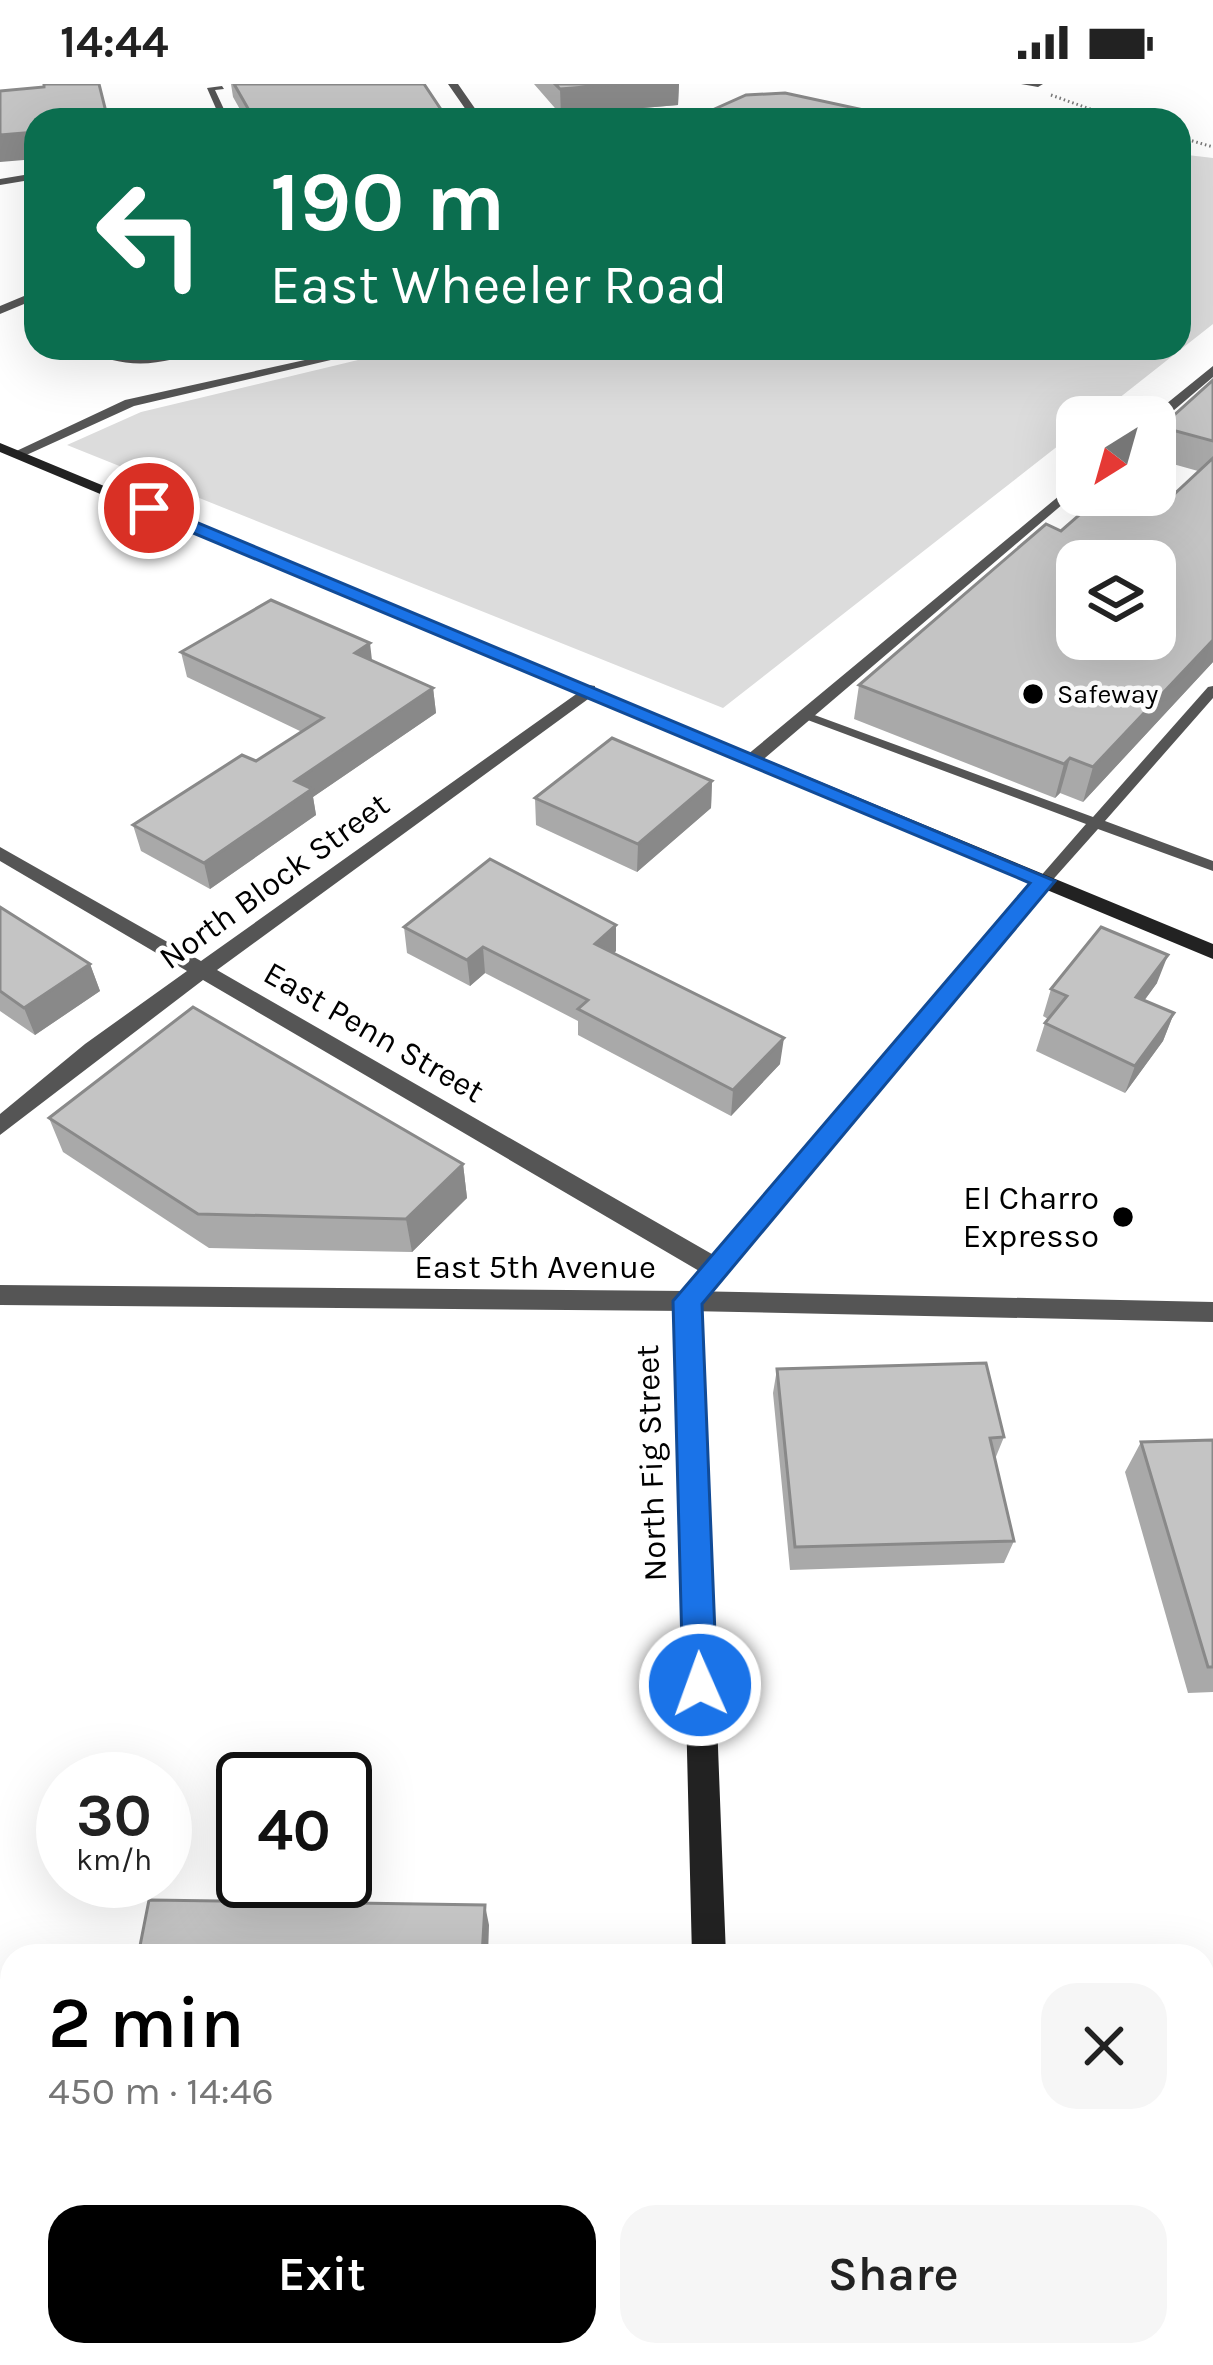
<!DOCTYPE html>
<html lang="en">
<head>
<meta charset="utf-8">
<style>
	body { margin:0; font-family:Karla,sans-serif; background:#f6f6f6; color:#222; height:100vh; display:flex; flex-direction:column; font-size:45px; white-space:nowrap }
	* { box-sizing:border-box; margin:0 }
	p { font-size:39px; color:#767676 }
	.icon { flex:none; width:66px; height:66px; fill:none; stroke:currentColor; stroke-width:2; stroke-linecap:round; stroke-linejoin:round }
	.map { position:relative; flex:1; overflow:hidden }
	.panel { position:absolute; left:0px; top:1860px; width:1215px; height:423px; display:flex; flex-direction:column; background:#fff; border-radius:36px 36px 0 0; box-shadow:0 12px 48px #0002 }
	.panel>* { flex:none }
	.banner { position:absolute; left:24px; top:24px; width:1167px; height:252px; border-radius:36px; box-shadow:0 12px 48px #0002; background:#0b6e4f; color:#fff; overflow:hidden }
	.needle { width:78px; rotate:217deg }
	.fabs { position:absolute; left:1056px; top:312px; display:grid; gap:24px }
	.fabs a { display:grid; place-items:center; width:120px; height:120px; border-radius:24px; background:#fff; box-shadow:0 12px 48px #0002; font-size:60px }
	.speed { position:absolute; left:36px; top:1668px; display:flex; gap:24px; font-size:60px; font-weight:700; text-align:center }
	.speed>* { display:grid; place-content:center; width:156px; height:156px; border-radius:50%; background:#fff; box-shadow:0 12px 48px #0002; line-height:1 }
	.speed small { font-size:30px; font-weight:400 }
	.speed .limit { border:6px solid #111; border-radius:18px; background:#fff; color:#111 }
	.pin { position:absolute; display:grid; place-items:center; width:102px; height:102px; color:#fff; margin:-51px; border:6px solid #fff; border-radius:50%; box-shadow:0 3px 12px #0007 }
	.me { position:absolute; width:132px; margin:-66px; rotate:358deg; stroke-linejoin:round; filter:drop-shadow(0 0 9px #0008) }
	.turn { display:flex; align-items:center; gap:42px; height:252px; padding:0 48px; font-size:54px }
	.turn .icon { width:156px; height:156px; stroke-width:2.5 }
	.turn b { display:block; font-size:84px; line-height:102px }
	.round { display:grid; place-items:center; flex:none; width:126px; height:126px; border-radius:36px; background:#f6f6f6 }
	.headline { display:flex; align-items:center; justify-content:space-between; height:204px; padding:0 48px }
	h1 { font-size:72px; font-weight:600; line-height:90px; color:#000 }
	.action { display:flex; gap:24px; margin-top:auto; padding:24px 48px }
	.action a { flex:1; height:138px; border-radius:36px; background:#000; color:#fff; font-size:48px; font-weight:600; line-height:138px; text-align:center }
	.action a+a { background:#f6f6f6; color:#222 }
	.status { display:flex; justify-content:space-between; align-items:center; height:84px; padding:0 60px; background:#fff; direction:ltr }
	.status svg { height:33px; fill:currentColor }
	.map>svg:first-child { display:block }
</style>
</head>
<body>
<div class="status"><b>14:44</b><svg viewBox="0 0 49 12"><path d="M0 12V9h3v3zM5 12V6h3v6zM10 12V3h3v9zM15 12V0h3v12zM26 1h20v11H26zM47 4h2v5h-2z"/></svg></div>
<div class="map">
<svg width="1213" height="2281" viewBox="0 0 1213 2281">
	<rect width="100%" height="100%" fill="#fff"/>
	<path fill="#dcdcdc" d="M 1179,70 L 1213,74 L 1213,240 L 1095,333 L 1077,333 L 1077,347 L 723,624 L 67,361 L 141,328 L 408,264 L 1179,264 Z"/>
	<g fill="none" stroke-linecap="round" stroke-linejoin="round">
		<path stroke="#777" stroke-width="3" stroke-dasharray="1.5 3" stroke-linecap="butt" d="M 1051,11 L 1121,36
			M 1179,53 L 1213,63"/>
		<path fill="#555" fill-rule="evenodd" d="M 222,2 L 224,5 L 215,6 L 229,36 L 221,36 L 207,4 Z
			M 1213,602 L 1213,614 L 1105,737 L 1213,777 L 1213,787 L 1098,745 L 1049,800 L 1039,800 L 1039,794 L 1086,740 L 797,632 L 809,629 L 1093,733 L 1208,603 Z"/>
		<path fill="#555" fill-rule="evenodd" d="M 448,0 L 458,0 L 483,36 L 473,36 Z
			M 1021,0 L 1043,0 L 1038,3 Z
			M 36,89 L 36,95 L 0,101 L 0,95 Z
			M 36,207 L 36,215 L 0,230 L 0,222 Z
			M 85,264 L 143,272 L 201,264 C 167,283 118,286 85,264 Z
			M 359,264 L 382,264 L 134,322 L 22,373 L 10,370 L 125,316 Z
			M 1213,282 L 1213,293 L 1160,338 L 1155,339 L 1155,333 L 1150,333 Z
			M 1077,397 L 1077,408 L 759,679 L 747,679 L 747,671 Z
			M 589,601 L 595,602 L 595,610 L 217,886 L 724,1177 L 727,1184 L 724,1191 L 706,1191 L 203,896 L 0,1051 L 0,1030 L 85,960 L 187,887 L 0,777 L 0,763 L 201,877 Z
			M 0,1201 L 688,1207 L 1213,1218 L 1213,1238 L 688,1227 L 0,1221 Z
			M 1203,2111 L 1213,2111 L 1213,2147 L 1203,2147 Z"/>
		<path fill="#222" fill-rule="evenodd" d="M 0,359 L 1213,860 L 1213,875 L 1047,806 L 701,1220 L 726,1872 L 692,1872 L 676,1217 L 1031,800 L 0,368 Z
			M 701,2271 L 739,2271 L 739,2281 L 701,2281 Z"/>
	</g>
	<path fill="#a9a9a9" d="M 231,0 L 424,0 L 448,36 L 246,36 L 233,13 Z
		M 534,0 L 679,0 L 678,21 L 561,31 Z
		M 1213,296 L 1213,578 L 1083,718 L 1060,709 L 1055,714 L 854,635 L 859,601 L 1061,447 L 1170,414 L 1198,387 L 1155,375 L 1155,366 L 1161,343 Z
		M 181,568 L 372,577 L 433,604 L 436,629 L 313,713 L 316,731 L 210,805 L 141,767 L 133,741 L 256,677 L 302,648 L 187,593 Z
		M 712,697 L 711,724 L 637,788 L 536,741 L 535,714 Z
		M 0,823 L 90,880 L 100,907 L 35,951 L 0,927 Z
		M 404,843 L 616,867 L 614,869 L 780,980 L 731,1032 L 578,951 L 578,937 L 485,889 L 470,902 L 407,869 Z
		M 1157,899 L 1144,917 L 1174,929 L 1163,957 L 1125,1009 L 1036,967 L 1045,939 L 1048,935 L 1043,932 L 1051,905 Z
		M 49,1034 L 463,1080 L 467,1114 L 412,1168 L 209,1164 L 63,1068 Z
		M 777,1285 L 1004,1353 L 995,1375 L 1014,1457 L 1004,1479 L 790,1486 L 773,1309 Z
		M 1213,1356 L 1213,1608 L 1188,1609 L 1125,1388 L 1141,1358 Z"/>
	<path fill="#898989" d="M 623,0 L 679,0 L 678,21 L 561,31 L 560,5 Z
		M 277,26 L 278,36 L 251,36 L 250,28 Z
		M 36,48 L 36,75 L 0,78 L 0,51 Z
		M 1213,556 L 1213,578 L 1083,718 L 1093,683 Z
		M 370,559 L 373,585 L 355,569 Z
		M 433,604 L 436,629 L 313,713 L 316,731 L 210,805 L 204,779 L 295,697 Z
		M 1070,674 L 1060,709 L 1055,714 L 1064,680 Z
		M 712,697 L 711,724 L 637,788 L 638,760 Z
		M 616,841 L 616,867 L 595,886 L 595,860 Z
		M 483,863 L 485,889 L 470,902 L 467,876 Z
		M 1168,871 L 1157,899 L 1126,941 L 1136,913 Z
		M 90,880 L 100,907 L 35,951 L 24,924 Z
		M 1174,929 L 1163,957 L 1125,1009 L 1135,982 Z
		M 784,954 L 780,980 L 731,1032 L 733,1006 Z
		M 463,1080 L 467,1114 L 412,1168 L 406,1135 Z
		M 485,1821 L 489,1841 L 488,1872 L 482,1872 Z"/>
	<path fill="#c4c4c4" stroke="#898989" stroke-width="3" fill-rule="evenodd" d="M 44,0 L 99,0 L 108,36 L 36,36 L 36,48 L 0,51 L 0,7 L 44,3 Z
		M 234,0 L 424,0 L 448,36 L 284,36 L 277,26 L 250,28 Z
		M 555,0 L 623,0 L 560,5 Z
		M 785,9 L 864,26 L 850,33 L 862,36 L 690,36 L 746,11 Z
		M 1213,296 L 1213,357 L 1161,343 Z
		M 1213,374 L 1213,556 L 1093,683 L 1070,674 L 1064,680 L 859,601 L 1046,440 L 1061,447 L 1102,411 L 1155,411 L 1155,409 L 1170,414 ZM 1077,477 L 1155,477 L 1155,555 L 1077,555 Z
		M 271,516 L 370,559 L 355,569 L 433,604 L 295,697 L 312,705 L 204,779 L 133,741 L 242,671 L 256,677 L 323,634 L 181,568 Z
		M 612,654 L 712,697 L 638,760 L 535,714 Z
		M 490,775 L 616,841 L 595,860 L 784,954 L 733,1006 L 578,925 L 588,916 L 483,863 L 467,876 L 404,843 Z
		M 0,823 L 90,880 L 24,924 L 0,907 Z
		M 1101,843 L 1168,871 L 1136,913 L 1174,929 L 1135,982 L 1045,939 L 1067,912 L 1051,905 Z
		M 193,923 L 463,1080 L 406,1135 L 198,1130 L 49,1034 Z
		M 986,1279 L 1004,1353 L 990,1354 L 1014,1457 L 795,1463 L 777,1285 Z
		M 1213,1356 L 1213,1583 L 1208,1583 L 1141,1358 Z
		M 149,1816 L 485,1821 L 482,1872 L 138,1872 Z"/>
	<path fill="#1a73e8" stroke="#114b97" stroke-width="3" d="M 143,421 L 155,421 L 1055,797 L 702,1220 L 717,1601 L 712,1613 L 700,1618 L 688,1613 L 683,1601 L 673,1217 L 1030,799 L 143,428 Z"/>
	<g fill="#000" stroke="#fff" stroke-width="4.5">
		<circle cx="1033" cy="610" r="12"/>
		<circle cx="1123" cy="1133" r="12"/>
	</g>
	<g text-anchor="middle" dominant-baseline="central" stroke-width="9" stroke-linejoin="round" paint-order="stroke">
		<g font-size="27" fill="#000" stroke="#fff" text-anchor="start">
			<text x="1057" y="610">Safeway</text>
		</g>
		<g font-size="33" fill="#000" stroke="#fff">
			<text transform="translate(274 797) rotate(-36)">North Block Street</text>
			<text transform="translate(374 948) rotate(30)">East Penn Street</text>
			<text x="535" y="1183">East 5th Avenue</text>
			<text transform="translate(651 1379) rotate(-92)">North Fig Street</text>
		</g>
		<g font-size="33" fill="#000" stroke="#fff" text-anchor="end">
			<text x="1099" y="1114">El Charro<tspan x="1099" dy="38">Expresso</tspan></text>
		</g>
	</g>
</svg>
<div class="fabs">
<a><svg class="needle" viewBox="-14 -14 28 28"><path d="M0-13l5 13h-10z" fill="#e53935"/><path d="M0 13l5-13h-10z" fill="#767676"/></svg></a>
<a><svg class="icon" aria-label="layers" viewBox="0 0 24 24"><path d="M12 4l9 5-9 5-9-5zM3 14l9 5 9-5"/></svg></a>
</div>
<div class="speed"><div>30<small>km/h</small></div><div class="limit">40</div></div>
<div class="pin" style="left:149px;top:424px;background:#d93025"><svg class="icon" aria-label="arrive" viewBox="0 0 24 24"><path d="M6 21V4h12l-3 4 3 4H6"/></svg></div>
<svg class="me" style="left:700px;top:1601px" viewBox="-20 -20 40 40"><circle r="17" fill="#1a73e8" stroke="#fff" stroke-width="3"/><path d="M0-11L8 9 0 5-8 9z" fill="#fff"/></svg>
<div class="banner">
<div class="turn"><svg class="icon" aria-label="left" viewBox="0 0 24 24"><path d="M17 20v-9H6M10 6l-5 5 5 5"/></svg><div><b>190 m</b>East Wheeler Road</div></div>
</div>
<section class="panel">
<div class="headline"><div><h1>2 min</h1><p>450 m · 14:46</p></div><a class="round"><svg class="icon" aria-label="close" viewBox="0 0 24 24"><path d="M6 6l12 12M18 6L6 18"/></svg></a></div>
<div class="action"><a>Exit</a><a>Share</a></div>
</section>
</div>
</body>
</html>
